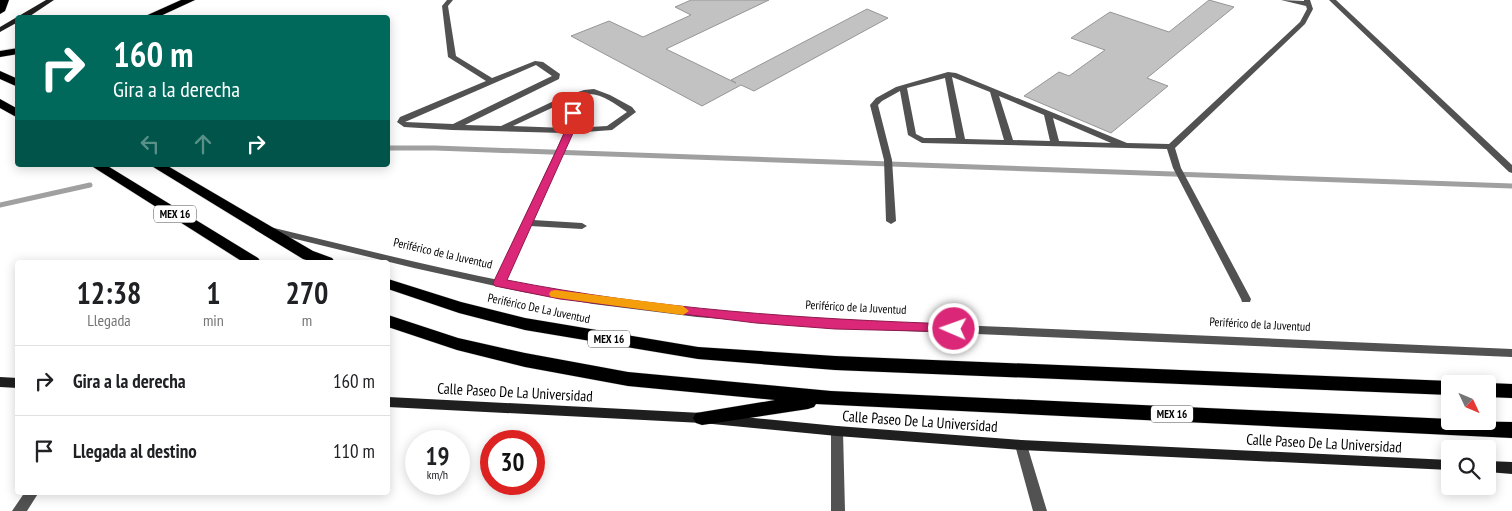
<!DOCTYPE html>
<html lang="es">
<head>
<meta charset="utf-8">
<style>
	body { margin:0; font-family:"PT Sans Narrow",sans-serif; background:#f2f2f2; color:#202124; height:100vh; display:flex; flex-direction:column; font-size:19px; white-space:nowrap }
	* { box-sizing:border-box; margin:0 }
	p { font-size:16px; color:#757577 }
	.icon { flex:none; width:28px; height:28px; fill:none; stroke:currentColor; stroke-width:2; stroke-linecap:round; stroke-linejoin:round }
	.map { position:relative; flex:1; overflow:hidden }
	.drawer { position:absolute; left:15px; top:260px; width:375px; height:235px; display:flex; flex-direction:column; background:#fff; border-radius:5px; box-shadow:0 2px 12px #0003 }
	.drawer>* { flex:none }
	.top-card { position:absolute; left:15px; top:15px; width:375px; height:152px; border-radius:5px; box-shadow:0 2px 12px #0003; background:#00695c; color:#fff; overflow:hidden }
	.needle { width:32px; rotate:134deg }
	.controls { position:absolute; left:1441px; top:375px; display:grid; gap:10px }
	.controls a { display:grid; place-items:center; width:55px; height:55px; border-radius:5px; background:#fff; box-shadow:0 2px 12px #0003; font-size:25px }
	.speed { position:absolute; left:405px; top:430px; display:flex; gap:10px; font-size:25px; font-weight:700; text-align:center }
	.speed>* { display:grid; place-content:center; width:65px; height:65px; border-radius:50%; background:#fff; box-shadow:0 2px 12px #0003; line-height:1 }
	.speed small { font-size:12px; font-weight:400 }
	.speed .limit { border:8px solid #d22; background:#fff; color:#111 }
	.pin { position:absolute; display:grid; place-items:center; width:42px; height:42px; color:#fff; margin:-21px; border-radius:10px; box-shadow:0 2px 8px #0006 }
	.me { position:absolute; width:55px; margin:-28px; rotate:272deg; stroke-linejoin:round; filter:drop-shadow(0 0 4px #0008) }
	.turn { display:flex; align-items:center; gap:18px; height:105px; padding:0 15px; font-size:22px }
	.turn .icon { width:65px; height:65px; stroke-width:2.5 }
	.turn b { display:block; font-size:35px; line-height:42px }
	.lanes { display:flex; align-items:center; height:48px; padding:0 15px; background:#0003; justify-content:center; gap:25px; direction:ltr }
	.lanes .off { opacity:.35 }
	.eta { display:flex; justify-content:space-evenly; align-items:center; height:85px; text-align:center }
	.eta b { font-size:30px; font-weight:700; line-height:35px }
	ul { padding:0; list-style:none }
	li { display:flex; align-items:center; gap:15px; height:70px; padding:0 15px; border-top:1px solid #e0e0e0 }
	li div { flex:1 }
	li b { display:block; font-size:19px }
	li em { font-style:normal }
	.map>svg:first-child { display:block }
</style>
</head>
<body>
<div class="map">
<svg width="1512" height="511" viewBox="0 0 1512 511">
	<rect width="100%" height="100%" fill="#fff"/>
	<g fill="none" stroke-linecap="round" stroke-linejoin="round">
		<path stroke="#a0a0a0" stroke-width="5" d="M 388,148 L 435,148 L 1512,186
			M 0,205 L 90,185"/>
	</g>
	<path fill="#c2c2c2" stroke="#969696" d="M 691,0 L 769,0 L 666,49 L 736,83 L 731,80 L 867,9 L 888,18 L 754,91 L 741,85 L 702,106 L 571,36 L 609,21 L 643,37 L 691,15 L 675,7 Z
		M 1209,0 L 1234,7 L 1147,78 L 1168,86 L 1111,133 L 1024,96 L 1059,72 L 1069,76 L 1105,50 L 1071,38 L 1110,12 L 1169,32 Z"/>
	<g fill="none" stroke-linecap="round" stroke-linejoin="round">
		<g stroke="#dbdbdb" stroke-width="1">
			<path id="highway" d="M 0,0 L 9,0 L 5,11 L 0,14 Z
				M 181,0 L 195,0 L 156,18 L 141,18 Z
				M 18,48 L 18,54 L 0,57 L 0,51 Z
				M 0,71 L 18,79 L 18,87 L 0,79 Z
				M 0,99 L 18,109 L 18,118 L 0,108 Z
				M 90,165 L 106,165 L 258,258 L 261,262 L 243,262 Z
				M 150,165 L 166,165 L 313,251 L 332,258 L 335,262 L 313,262 L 303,259 Z
				M 388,279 L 461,302 L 525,318 L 698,347 L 835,356 L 1450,381 L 1457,384 L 1450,384 L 1450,395 L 835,370 L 698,359 L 525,330 L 459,313 L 388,289 Z
				M 388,315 L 458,338 L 525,353 L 628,372 L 831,391 L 1450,419 L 1450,421 L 1512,422 L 1512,438 L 816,404 L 814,407 L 808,409 L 702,425 L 696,423 L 693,418 L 696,413 L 775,400 L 628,386 L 525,367 L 457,350 L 388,327 Z
				M 1488,383 L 1512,384 L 1512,398 L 1488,397 L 1488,384 L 1486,384 Z"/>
		</g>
		<path fill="#525252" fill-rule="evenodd" d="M 447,0 L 453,0 L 448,6 L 456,56 L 492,78 L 535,61 L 543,62 L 560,74 L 559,79 L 465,125 L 501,126 L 560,98 L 584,90 L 594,89 L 610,95 L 632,107 L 636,112 L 612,130 L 572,133 L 533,220 L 582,223 L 587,226 L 582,229 L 530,226 L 504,283 L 499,287 L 494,283 L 564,133 L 452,130 L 404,127 L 397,122 L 400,117 L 486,81 L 448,57 L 442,6 ZM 536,65 L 552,76 L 453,124 L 405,122 ZM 587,94 C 602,93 615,104 627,112 L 607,126 L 574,128 L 580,96 ZM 571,99 L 565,128 L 513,126 Z
			M 1281,0 L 1304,1 L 1304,0 L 1310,0 L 1313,9 L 1305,24 L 1175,148 L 1181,168 L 1251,299 L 1250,302 L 1242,302 L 1241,299 L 1173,168 L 1167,149 L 922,143 L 908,135 L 900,91 L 882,101 L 878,105 L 892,160 L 896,221 L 891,224 L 886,221 L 884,160 L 870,105 L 876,98 L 896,87 L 948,72 L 956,73 L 1127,143 L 1169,144 L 1300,22 L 1307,9 L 1306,6 ZM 952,77 L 990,92 L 1004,140 L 965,139 ZM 945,78 L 956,138 L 924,138 L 916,134 L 907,88 ZM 999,96 L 1044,115 L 1050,141 L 1013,140 ZM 1053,118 L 1111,143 L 1059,141 Z"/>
		<path fill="#525252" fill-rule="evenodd" d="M 1329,0 L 1336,0 L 1512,165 L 1512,173 L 1509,172 Z
			M 270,227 C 378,253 486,281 596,297 C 739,317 884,322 1028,328 C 1189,335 1351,342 1512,349 L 1512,357 L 835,328 L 697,317 L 593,304 L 523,292 L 414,268 L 267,232 L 265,230 Z
			M 837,426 L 841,427 L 843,431 L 845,511 L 831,511 L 831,431 L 833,427 Z
			M 1021,440 L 1025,441 L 1027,445 L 1047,511 L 1033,511 L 1015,445 L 1017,441 Z
			M 25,492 L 39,492 L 27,511 L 12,511 Z"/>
		<path fill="#1f1f1f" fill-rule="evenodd" d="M 46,0 L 54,0 L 27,18 L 18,18 L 18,22 L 0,32 L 0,27 Z
			M 0,377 L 18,378 L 18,388 L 0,387 Z
			M 388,397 L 702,413 L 837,426 L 1021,440 L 1450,460 L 1450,470 L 1021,450 L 837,436 L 702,423 L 388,407 Z
			M 1488,461 L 1512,462 L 1512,474 L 1488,472 Z"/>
		<use href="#highway" fill="#000" fill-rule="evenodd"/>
	</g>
	<path fill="#db2777" stroke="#8e194d" d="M 573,110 L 577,113 L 574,131 L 507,280 C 654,309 804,319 954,324 L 958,326 L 960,329 L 958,332 L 835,329 L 756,323 L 560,299 L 495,286 L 493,283 L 557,149 L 565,131 L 568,113 Z"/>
	<path fill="#f59e0b" d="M 555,290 L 683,306 L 689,311 L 683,315 L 551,297 L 549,294 L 551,291 Z"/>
	<g text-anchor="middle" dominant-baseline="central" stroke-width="4" stroke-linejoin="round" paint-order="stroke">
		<g fill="#fff" stroke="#4c4c4c" stroke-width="1">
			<rect x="154" y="205.5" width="42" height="17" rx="4"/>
			<rect x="588" y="330.5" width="42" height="17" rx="4"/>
			<rect x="1151" y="405.5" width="42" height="17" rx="4"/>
		</g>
		<g font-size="11" font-weight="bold" fill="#000">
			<text x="175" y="214">MEX 16</text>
			<text x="609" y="339">MEX 16</text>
			<text x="1172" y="414">MEX 16</text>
		</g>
		<g font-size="12" fill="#000" stroke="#fff">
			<text transform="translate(443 253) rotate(13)">Periférico de la Juventud</text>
			<text transform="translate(856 307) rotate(3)">Periférico de la Juventud</text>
			<text transform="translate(539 308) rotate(12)">Periférico De La Juventud</text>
			<text transform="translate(1260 324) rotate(3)">Periférico de la Juventud</text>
		</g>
		<g font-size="15" fill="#000" stroke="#fff">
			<text transform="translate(515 392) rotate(3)">Calle Paseo De La Universidad</text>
			<text transform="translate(920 421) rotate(4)">Calle Paseo De La Universidad</text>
			<text transform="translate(1324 443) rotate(3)">Calle Paseo De La Universidad</text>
		</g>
	</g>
</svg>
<div class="controls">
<a><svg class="needle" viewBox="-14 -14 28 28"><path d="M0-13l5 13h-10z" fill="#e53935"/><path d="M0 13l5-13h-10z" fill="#757577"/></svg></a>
<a><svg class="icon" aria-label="search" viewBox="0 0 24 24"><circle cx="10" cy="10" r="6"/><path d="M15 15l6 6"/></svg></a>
</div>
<div class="speed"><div>19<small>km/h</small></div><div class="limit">30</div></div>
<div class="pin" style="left:573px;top:113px;background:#d93025"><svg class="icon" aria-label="arrive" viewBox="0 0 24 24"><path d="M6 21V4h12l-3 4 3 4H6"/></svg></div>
<svg class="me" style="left:954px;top:329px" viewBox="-20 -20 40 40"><circle r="17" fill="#db2777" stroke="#fff" stroke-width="3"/><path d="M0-11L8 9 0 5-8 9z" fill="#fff"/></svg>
<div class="top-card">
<div class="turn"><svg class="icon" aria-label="right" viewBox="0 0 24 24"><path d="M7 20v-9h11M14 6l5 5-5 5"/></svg><div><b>160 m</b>Gira a la derecha</div></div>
<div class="lanes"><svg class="icon off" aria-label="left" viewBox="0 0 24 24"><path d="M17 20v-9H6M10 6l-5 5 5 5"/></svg><svg class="icon off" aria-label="ahead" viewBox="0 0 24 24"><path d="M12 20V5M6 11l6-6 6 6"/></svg><svg class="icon" aria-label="right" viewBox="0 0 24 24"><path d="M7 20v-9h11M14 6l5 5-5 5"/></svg></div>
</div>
<section class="drawer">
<div class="eta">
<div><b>12:38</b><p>Llegada</p></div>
<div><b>1</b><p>min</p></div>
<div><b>270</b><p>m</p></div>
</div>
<ul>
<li><svg class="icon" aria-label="right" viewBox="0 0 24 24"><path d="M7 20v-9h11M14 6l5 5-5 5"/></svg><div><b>Gira a la derecha</b></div><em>160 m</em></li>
<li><svg class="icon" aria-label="arrive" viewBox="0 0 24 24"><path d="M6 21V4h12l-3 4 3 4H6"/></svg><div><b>Llegada al destino</b></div><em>110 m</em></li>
</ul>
</section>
</div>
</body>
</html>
